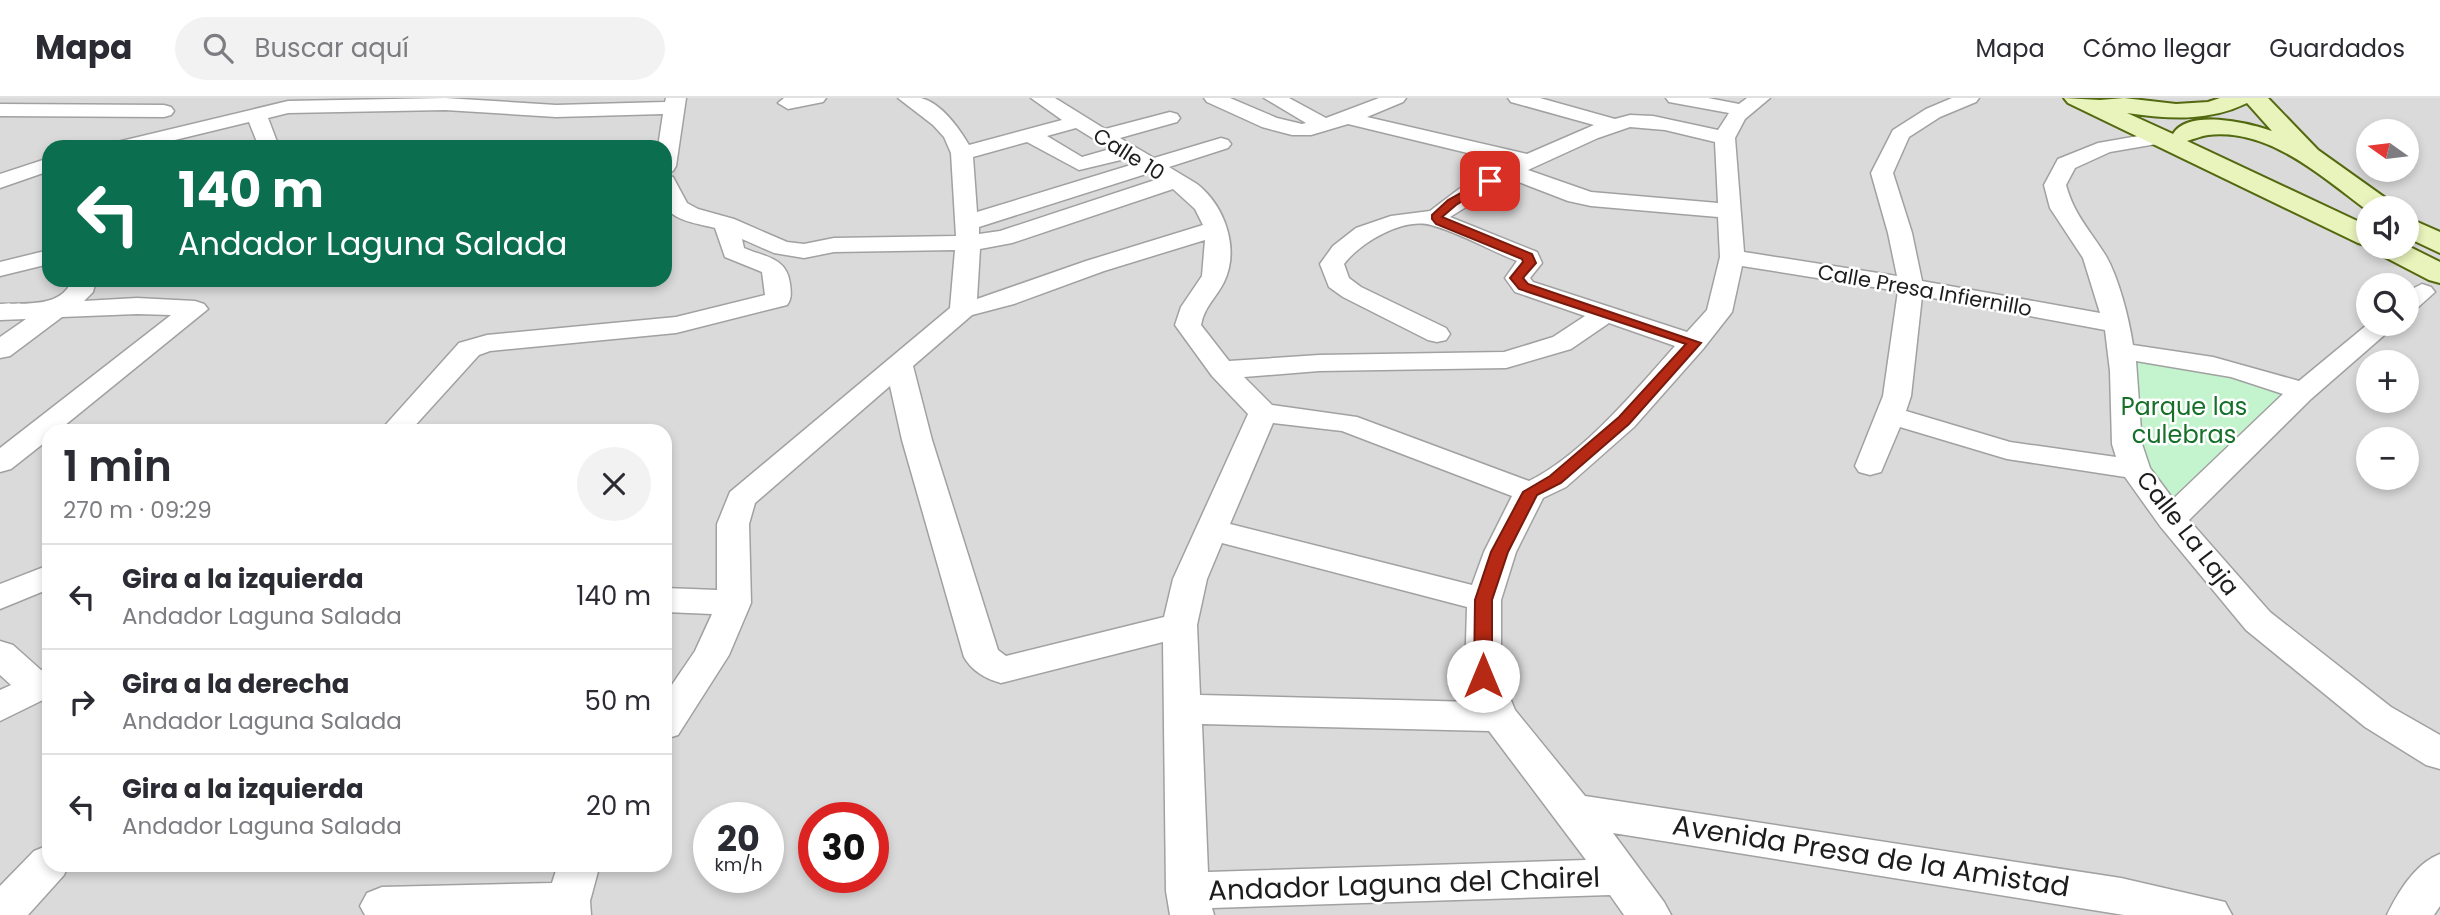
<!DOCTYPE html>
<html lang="es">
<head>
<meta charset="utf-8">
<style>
	body { margin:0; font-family:Poppins,sans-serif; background:#f2f2f3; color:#2b2b33; height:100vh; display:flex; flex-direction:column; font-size:26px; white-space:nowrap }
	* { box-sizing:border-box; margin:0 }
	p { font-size:23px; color:#7c7c81 }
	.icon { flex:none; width:38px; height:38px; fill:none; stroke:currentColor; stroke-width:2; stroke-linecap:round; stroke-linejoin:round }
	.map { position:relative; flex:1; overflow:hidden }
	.panel { position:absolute; left:42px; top:326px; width:630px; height:448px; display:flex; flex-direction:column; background:#fff; border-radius:21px; box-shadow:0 4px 10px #0003 }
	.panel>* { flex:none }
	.top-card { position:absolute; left:42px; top:42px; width:630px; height:147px; border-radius:21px; box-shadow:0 4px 10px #0003; background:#0b6e4f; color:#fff; overflow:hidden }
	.needle { width:46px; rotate:284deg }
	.controls { position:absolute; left:2356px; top:21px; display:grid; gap:14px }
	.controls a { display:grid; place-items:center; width:63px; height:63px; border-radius:50%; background:#fff; box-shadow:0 4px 10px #0003; font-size:35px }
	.speed { position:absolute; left:693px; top:704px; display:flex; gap:14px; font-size:35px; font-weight:700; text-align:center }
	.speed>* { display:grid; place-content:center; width:91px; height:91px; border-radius:50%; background:#fff; box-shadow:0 4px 10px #0003; line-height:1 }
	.speed small { font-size:18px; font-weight:400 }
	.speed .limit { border:10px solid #d22; background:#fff; color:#111 }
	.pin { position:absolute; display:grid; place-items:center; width:60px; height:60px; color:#fff; margin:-30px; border-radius:14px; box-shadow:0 4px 10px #0006 }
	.me { position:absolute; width:77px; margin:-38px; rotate:0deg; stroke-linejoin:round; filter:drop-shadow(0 0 5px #0008) }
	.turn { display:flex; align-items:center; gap:24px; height:147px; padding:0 21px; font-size:32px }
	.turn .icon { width:91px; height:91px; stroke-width:2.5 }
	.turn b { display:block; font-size:49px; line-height:60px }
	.round { display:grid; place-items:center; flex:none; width:74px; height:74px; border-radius:37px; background:#f2f2f3 }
	.summary { display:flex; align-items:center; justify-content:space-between; height:119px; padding:0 21px }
	h1 { font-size:42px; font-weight:600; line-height:52px }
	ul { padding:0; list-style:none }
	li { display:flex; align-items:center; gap:21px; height:105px; padding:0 21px; border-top:2px solid #e1e1e2 }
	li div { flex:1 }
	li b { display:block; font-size:26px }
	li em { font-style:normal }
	header { display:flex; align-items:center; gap:42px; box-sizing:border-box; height:98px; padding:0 35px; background:#fff; border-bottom:2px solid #e1e1e2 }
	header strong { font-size:33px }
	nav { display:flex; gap:38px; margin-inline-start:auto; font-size:24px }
	.search { width:490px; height:63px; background:#f2f2f3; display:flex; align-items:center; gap:18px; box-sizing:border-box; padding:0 24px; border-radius:38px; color:#7c7c81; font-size:26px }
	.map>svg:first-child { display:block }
</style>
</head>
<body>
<header>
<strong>Mapa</strong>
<div class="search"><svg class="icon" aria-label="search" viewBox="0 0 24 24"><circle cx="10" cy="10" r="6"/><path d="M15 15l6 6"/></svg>Buscar aquí</div>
<nav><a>Mapa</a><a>Cómo llegar</a><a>Guardados</a></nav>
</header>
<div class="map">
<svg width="2440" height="817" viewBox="0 0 2440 817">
	<rect width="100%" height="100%" fill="#edebe4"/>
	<path fill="#dbdada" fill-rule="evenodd" d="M 0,0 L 2440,0 L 2440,817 L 0,817 ZM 2368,33 L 2406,33 L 2406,72 L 2368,72 ZM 49,49 L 665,49 L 665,182 L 49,182 ZM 2368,110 L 2406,110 L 2406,149 L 2368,149 ZM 2368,187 L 2406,187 L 2406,226 L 2368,226 ZM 2368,264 L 2406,264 L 2406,303 L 2368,303 ZM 49,332 L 665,332 L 665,766 L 49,766 ZM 2368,341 L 2406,341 L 2406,380 L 2368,380 ZM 709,719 L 768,719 L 768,779 L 709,779 ZM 814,719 L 873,719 L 873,779 L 814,779 Z"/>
	<path fill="#c4f4ce" d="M 2121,253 L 2302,294 L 2168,417 L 2135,371 Z"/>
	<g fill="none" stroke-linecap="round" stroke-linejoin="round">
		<g stroke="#a1a1a1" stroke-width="3">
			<path id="minor" d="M 445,0 L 556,7 L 665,4 L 666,0 L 686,0 L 676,68 L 673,73 L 665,74 L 665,49 L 658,49 L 663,16 L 556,19 L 445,12 L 288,15 L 268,20 L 279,49 L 259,49 L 249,24 L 146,49 L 110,49 L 113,45 L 288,3 Z
				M 784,0 L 826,0 L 823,4 L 788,11 L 778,5 Z
				M 898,0 C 905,0 914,0 921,0 C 941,5 959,30 969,47 L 1062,22 L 1031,0 L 1055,0 L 1105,31 L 1170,14 L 1177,16 L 1180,20 L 1177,24 L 1120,40 L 1154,60 L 1221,40 L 1228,42 L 1231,46 L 1228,50 L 1169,69 C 1178,75 1188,80 1197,86 C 1225,108 1240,151 1224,184 C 1216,200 1204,209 1201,227 L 1229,263 L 1319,257 L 1504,254 L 1553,239 L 1585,218 L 1515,194 L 1505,180 L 1517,163 C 1489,152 1460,135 1431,127 C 1403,119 1360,145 1344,166 L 1349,180 L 1361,189 L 1446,230 L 1450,236 L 1446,242 L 1437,244 L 1428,242 L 1343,199 L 1329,189 L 1320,166 L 1333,148 L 1356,130 L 1391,118 L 1430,113 L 1459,91 L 1509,65 L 1348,26 L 1311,37 L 1292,37 L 1262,29 L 1207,4 L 1204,0 L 1230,0 L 1277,20 L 1302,26 L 1306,25 L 1264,0 L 1289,0 L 1326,20 L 1379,0 L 1406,0 L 1403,4 L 1367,19 L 1527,56 L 1594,27 L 1511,4 L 1508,0 L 1540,0 L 1615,21 L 1630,17 L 1653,18 L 1718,32 L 1729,15 L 1669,4 L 1666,0 L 1708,0 L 1739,6 L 1747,0 L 1770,0 L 1745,21 L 1735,40 L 1744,154 L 1897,178 L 1888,135 L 1871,75 L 1893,32 L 1926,11 L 1952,0 L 1979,0 L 1976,4 L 1940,19 L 1909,39 L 1893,75 L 1912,135 L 1922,183 L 2100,215 L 2083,160 L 2050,110 L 2044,87 L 2058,61 L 2098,45 L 2161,34 L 2168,36 L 2171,40 L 2168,44 L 2110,54 L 2075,70 L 2066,87 C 2074,117 2090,132 2106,158 C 2119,181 2129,220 2133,247 L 2213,259 L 2299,283 L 2368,226 L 2397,226 L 2311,301 L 2189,422 L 2270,514 L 2391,609 L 2440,637 L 2440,671 L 2426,667 L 2365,629 L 2246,532 L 2160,428 L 2125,379 L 2007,361 L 1900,329 L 1881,374 L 1870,377 L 1859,374 L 1855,368 L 1883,298 L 1898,193 L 1742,168 L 1732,214 L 1703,251 L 1634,329 L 1566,389 L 1543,400 L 1516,454 L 1501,502 L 1501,578 L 1515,612 L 1585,698 L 2121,780 L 2225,804 L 2232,817 L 2124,817 L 1613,735 L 1664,804 L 1671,817 L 1624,817 L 1610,797 L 1212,810 L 1214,817 L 1170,817 L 1166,793 L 1163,544 L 1001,585 C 986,581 972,573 964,559 L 902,342 L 890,288 L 755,405 L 749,426 L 751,505 L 729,557 L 678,637 L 665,641 L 665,597 L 695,553 L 712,516 L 665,514 L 665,490 L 717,492 L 717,426 L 730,394 L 950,210 L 955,152 L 834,154 L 804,160 L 774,155 L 742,141 L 744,150 C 764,159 787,159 790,186 C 791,194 792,201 787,207 L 676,235 L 490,253 L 479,257 L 411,332 L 381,332 L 459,245 L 487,237 L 676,219 L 765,197 L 762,174 L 725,159 L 715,130 C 701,126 670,123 665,106 C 663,98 665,86 665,77 L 673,79 L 687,105 L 698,111 L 734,121 L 787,144 L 804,146 L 834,140 L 956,138 L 951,55 L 944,39 L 933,27 ZM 1630,29 L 1665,32 L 1715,44 L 1718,105 L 1591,94 L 1528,72 L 1598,40 ZM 1076,30 L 1110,51 L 1082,59 L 1047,38 ZM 1027,44 L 1079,72 L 1125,61 L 1134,66 L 977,114 L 973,59 ZM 1149,75 L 1158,81 L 1000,133 L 979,136 L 979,129 ZM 1511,81 L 1568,103 L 1591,108 L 1718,119 L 1720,159 L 1707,212 L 1687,234 L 1533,184 L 1530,180 L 1542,165 L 1537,154 L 1450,119 ZM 1173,91 L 1195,111 L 1203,127 L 1086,163 L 977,201 L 980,151 L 1012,145 ZM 1205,142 L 1202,178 L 1181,209 L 1175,227 L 1212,278 L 1248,316 L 1173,481 L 1164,519 L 1006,558 L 998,552 L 932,342 L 913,268 L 972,217 L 1014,206 L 1104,173 ZM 1922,198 L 2105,232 L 2110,273 L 2112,346 L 2116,359 L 2010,344 L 1906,313 L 1911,298 ZM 1609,225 L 1675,248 C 1636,292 1582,357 1529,383 L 1357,319 L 1272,307 L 1244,279 L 1319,273 L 1506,270 L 1571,251 ZM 2136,263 L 2231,279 L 2283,296 L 2173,401 L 2150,370 L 2142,346 ZM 1273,325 L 1342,333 L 1512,398 L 1484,454 L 1472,487 L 1230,426 ZM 1222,445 L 1467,509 L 1465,578 L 1475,604 L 1200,597 L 1197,527 L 1207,481 ZM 1202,626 L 1489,633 L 1586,762 L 1208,774 Z
				M 0,6 L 164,7 L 171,9 L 174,13 L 171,17 L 164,19 L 0,18 Z
				M 49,60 L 49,73 L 0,90 L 0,76 Z
				M 49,152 L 49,166 L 0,178 L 0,164 Z
				M 72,182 L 96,182 L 93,194 L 84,203 L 137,200 L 195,203 L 204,206 L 208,211 L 59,332 L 49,332 L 49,341 L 11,371 L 0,374 L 0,350 L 171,217 L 137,216 L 62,219 L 10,258 L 0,260 L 0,239 L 26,221 L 0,222 L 0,206 C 25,205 62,210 72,182 Z
				M 2422,186 L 2431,189 L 2435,194 L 2415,212 L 2406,215 L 2406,194 Z
				M 49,467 L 49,491 L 0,511 L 0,486 Z
				M 0,543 L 13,547 L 41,572 L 49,570 L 49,599 L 0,623 L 0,592 L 11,587 L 0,577 Z
				M 49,747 L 49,766 L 69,766 L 64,777 L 28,817 L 0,817 L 0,788 L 34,753 Z
				M 2440,756 L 2440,808 L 2434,817 L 2387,817 C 2398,794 2416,765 2440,756 Z
				M 558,766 L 600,766 L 590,803 L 591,817 L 365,817 L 360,808 L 367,795 L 382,789 L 552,785 Z"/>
		</g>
		<g stroke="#53690f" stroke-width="4">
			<path id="secondary" d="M 2064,0 L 2100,2 L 2124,0 L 2176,6 L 2208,4 L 2220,0 L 2268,0 L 2318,52 L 2391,104 L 2395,110 L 2368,110 L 2368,113 C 2322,79 2270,30 2208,37 C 2201,38 2194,41 2187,43 L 2368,128 L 2368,148 L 2358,145 L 2068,5 ZM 2247,5 L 2272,33 C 2249,25 2188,10 2173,36 L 2127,15 C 2168,21 2208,24 2247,5 Z
				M 2406,119 L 2440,134 L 2440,155 L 2406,139 Z
				M 2406,147 L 2440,164 L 2440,185 L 2429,182 L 2377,155 L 2372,149 Z"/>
		</g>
		<use href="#minor" fill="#fff" fill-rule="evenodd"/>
		<use href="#secondary" fill="#e9f3bc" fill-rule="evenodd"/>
	</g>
	<path fill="#b62914" stroke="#761b0d" stroke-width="2" d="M 1486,81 L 1495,83 L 1456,107 L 1442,119 L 1532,156 L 1536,165 L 1523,180 L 1528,186 L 1701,245 L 1629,326 L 1561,385 L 1537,397 L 1508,454 L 1492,502 L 1492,578 L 1489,583 L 1476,583 L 1474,578 L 1475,502 L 1491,454 L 1523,394 L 1550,378 L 1619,319 L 1686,246 L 1519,191 L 1510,180 L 1523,164 L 1522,161 L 1436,126 L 1432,121 L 1432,117 L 1448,102 Z"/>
	<g text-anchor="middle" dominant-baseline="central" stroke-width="5" stroke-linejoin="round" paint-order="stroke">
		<g font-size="21" fill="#1d1d1d" stroke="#fff">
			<text transform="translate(1129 56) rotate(32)">Calle 10</text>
			<text transform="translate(1925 192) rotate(10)">Calle Presa Infiernillo</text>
		</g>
		<g font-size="24" fill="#167029" stroke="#fff">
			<text x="2184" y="308">Parque las<tspan x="2184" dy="28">culebras</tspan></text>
		</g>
		<g font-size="24" fill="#1d1d1d" stroke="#fff">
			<text transform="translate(2188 435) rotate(52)">Calle La Laja</text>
		</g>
		<g font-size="28" fill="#1d1d1d" stroke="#fff">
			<text transform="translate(1871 758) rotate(9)">Avenida Presa de la Amistad</text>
			<text transform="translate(1404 786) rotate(-2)">Andador Laguna del Chairel</text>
		</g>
	</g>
</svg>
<div class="controls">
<a><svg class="needle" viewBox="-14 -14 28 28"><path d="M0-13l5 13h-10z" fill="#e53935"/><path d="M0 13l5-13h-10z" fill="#7c7c81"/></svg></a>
<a><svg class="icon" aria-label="sound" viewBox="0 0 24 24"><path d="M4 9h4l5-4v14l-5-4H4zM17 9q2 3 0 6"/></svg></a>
<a><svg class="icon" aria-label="search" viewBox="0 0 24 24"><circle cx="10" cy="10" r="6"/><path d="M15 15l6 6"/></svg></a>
<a>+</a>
<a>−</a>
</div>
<div class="speed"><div>20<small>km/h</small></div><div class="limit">30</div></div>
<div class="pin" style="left:1490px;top:83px;background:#d93025"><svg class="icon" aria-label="arrive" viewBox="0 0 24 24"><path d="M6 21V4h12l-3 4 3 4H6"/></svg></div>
<svg class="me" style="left:1483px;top:578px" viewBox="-20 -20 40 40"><circle r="19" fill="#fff"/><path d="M0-13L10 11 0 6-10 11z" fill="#b62914"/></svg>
<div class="top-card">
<div class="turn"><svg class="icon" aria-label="left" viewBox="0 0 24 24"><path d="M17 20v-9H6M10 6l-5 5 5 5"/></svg><div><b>140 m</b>Andador Laguna Salada</div></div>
</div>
<section class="panel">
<div class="summary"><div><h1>1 min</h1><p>270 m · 09:29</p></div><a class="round"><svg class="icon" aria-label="close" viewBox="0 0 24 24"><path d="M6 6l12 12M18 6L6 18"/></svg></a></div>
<ul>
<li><svg class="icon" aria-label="left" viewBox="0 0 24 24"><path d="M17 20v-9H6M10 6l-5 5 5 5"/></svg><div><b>Gira a la izquierda</b><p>Andador Laguna Salada</p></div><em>140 m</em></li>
<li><svg class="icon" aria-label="right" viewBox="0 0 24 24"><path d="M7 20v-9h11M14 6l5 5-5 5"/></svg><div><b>Gira a la derecha</b><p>Andador Laguna Salada</p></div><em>50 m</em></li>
<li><svg class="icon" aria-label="left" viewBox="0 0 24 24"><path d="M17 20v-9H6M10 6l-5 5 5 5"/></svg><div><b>Gira a la izquierda</b><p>Andador Laguna Salada</p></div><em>20 m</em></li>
</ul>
</section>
</div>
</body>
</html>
